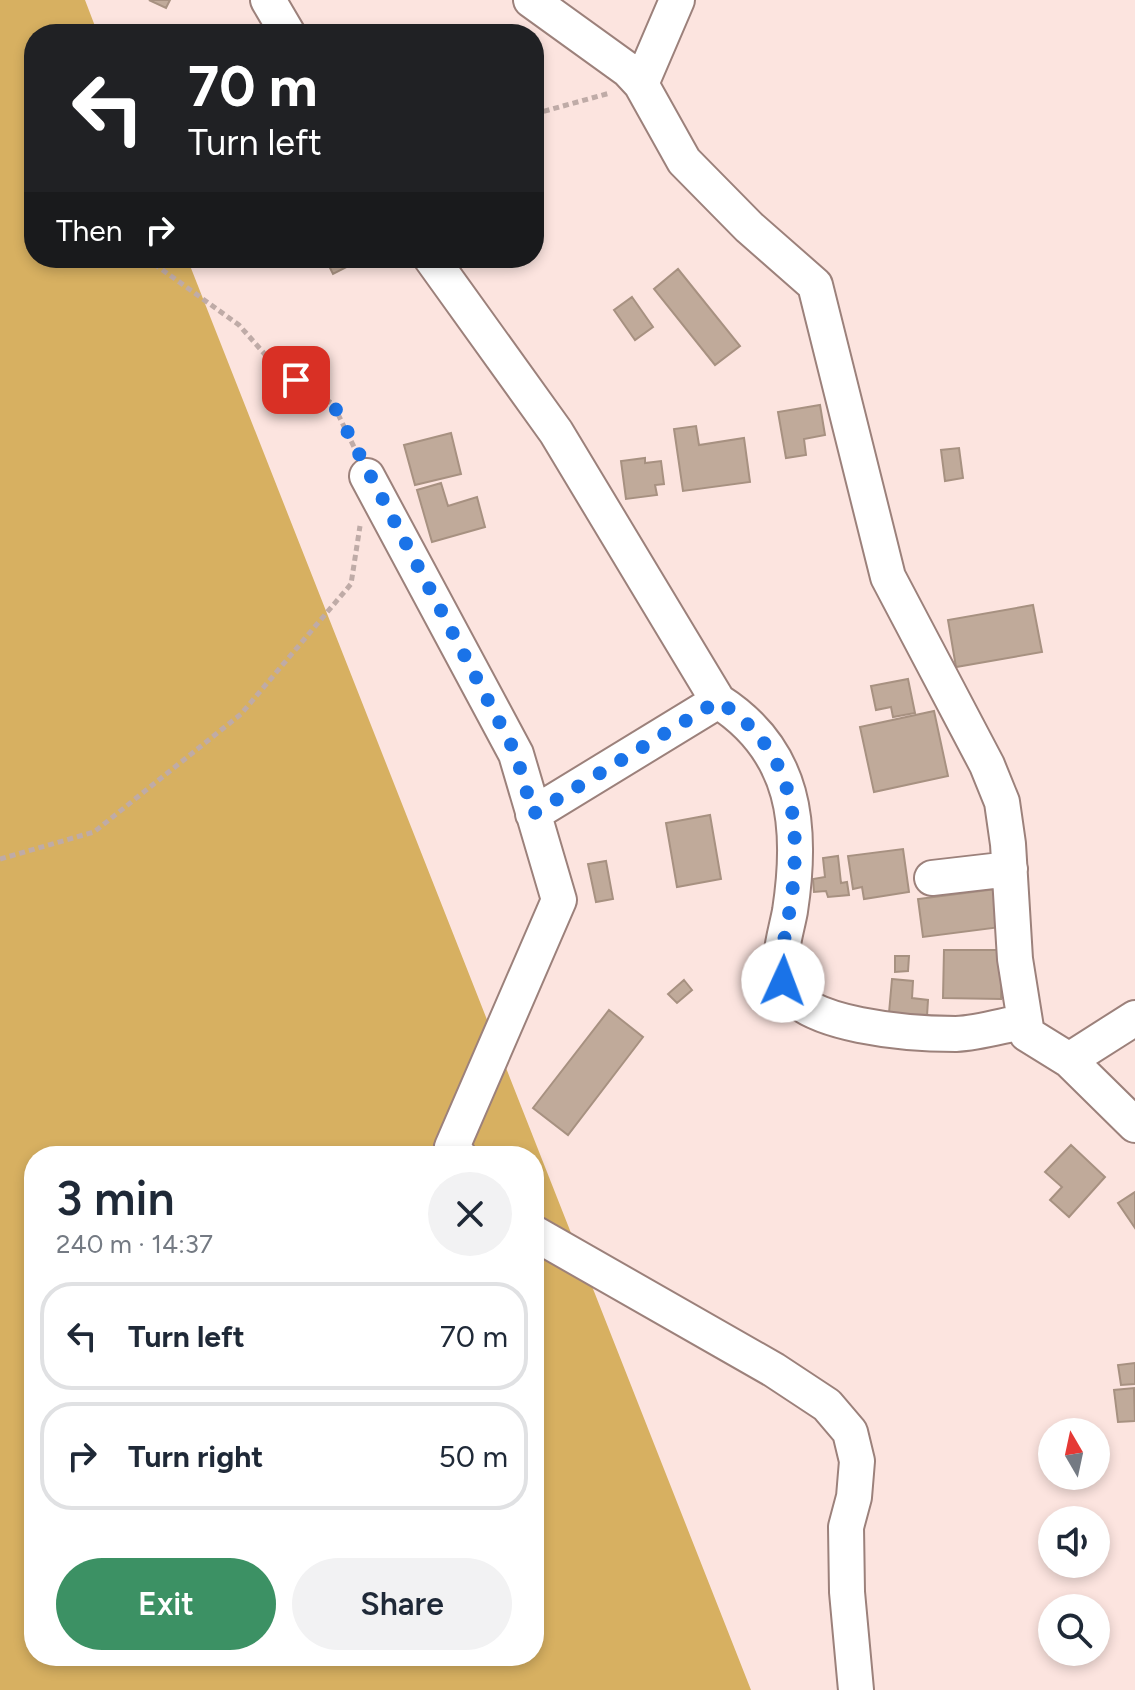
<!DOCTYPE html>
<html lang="en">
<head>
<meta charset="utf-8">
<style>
	body { margin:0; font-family:Figtree,sans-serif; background:#f2f2f3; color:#1f2937; height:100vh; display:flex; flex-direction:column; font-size:30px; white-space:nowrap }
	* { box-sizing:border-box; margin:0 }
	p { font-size:26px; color:#747a83 }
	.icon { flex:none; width:44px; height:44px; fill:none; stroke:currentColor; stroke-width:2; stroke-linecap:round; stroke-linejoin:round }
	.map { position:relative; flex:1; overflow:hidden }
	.details { position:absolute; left:24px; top:1146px; width:520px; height:520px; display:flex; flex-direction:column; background:#fff; border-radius:32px; box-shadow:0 4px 12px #0003 }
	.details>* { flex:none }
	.hud { position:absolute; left:24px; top:24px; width:520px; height:244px; border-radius:32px; box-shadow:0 4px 12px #0003; background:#202124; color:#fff; overflow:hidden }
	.needle { width:52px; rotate:351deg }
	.fabs { position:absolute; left:1038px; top:1418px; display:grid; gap:16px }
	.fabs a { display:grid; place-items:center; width:72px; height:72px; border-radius:50%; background:#fff; box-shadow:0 4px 12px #0003; font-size:40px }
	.pin { position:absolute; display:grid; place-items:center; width:68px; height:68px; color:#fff; margin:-34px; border-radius:16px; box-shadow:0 4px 12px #0006 }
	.me { position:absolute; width:88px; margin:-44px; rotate:2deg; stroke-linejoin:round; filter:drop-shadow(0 0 6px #0008) }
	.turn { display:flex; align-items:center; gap:28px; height:168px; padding:0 32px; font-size:36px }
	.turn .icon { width:104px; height:104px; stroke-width:2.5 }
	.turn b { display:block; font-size:56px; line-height:68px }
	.then { display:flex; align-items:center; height:76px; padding:0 32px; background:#0003; gap:16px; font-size:30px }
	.round { display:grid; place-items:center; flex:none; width:84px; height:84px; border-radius:42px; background:#f2f2f3 }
	.headline { display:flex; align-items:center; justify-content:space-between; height:136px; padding:0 32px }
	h1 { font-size:48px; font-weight:600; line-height:60px }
	.primary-button { display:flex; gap:16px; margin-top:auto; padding:16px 32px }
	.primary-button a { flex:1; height:92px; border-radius:48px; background:#3c9164; color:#fff; font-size:32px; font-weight:600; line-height:92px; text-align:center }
	.primary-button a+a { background:#f2f2f3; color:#1f2937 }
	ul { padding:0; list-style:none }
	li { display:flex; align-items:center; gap:24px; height:108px; margin:0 16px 12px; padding:0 16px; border:4px solid #e0e1e3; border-radius:32px }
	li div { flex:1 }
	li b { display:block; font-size:30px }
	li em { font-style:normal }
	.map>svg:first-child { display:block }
</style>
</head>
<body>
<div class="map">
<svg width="1135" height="1690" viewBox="0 0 1135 1690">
	<rect width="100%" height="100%" fill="#fce4df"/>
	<path fill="#d7b061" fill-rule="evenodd" d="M 0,0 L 85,0 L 98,34 L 34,34 L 34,258 L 187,258 L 751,1690 L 0,1690 ZM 34,1156 L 534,1156 L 534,1656 L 34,1656 Z"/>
	<path fill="#c0aa9a" stroke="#a79181" stroke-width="2" d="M 149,0 L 170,0 L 166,8 Z
		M 325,258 L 364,258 L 333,274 Z
		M 678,269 L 740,346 L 715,365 L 654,289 Z
		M 632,297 L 653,327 L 635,340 L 614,310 Z
		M 820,405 L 825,435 L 804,439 L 806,455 L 786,458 L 778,412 Z
		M 696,426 L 699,445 L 744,438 L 750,482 L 683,491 L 674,429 Z
		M 451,433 L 461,474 L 415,485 L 404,445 Z
		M 959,448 L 963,478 L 945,481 L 941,450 Z
		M 645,458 L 645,463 L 661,461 L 664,484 L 655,485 L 657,495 L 626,499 L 621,461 Z
		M 441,483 L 448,506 L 477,497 L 485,527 L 432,542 L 417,490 Z
		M 1033,605 L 1042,652 L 956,667 L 948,620 Z
		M 908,679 L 915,713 L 893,717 L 891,707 L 876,710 L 871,686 Z
		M 934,711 L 948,776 L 874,792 L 860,727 Z
		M 710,815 L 721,879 L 677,887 L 666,823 Z
		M 903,849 L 909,892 L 864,899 L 862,887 L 853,889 L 848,856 Z
		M 838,856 L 841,883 L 847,882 L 849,895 L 828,897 L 826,891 L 814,892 L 813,879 L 825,877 L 823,858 Z
		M 606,861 L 613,899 L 596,902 L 588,864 Z
		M 996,889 L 1001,927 L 923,937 L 918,899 Z
		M 944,950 L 1002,950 L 1001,999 L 943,998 Z
		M 895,956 L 909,956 L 908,971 L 895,972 Z
		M 892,979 L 913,981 L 912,998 L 928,1000 L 927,1016 L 889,1013 Z
		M 684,980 L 692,990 L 677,1003 L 668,994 Z
		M 609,1010 L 643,1037 L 568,1135 L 533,1108 Z
		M 1071,1145 L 1105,1177 L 1069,1217 L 1050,1200 L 1062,1187 L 1045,1172 Z
		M 1135,1192 L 1135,1228 L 1118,1203 Z
		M 1135,1363 L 1135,1384 L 1121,1385 L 1118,1365 Z
		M 1134,1388 L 1135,1421 L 1118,1422 L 1114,1390 Z"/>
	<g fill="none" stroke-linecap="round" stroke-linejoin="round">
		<g stroke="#9c817b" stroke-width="38">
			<path id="minor" d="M 268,0 L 288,34
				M 531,0 L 628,70 L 641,84 L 684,161 L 749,227 L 815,285 L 888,577 L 987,765 L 1002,802 L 1008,844 L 1015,959 L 1027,1034 L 1069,1060 L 1135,1125
				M 641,84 L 677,0
				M 431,258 L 556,432 L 718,701 C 796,751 803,826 790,911 C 786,933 776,960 784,983 C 798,1027 915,1034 956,1034 C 978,1033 1001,1026 1022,1022
				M 367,476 L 516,754 L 559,900 L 452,1147 L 459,1156
				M 533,814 L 718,701
				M 932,878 L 1010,869
				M 1069,1060 L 1135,1018
				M 534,1233 L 774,1370 L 827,1405 L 850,1432 L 857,1461 L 854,1497 L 846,1527 L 847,1592 L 856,1690"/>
		</g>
		<path stroke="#bfaba7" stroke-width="5" stroke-dasharray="6 4" stroke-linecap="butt" d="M 534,114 L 610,93
			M 146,258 L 239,325 L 277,368 L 333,404 L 356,451
			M 0,859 L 94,832 L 241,714 L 351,584 L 360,526"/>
		<use href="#minor" stroke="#fff" stroke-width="34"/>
	</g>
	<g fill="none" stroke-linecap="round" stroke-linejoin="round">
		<path stroke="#1a73e8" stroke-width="14" stroke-dasharray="0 25.2" d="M 296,380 L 333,404 L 516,754 L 533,814 L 718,701 C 793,749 802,819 791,902 C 787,928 779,954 783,981"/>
	</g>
</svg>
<div class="fabs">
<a><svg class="needle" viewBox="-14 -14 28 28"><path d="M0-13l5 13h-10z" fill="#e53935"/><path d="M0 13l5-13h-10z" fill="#747a83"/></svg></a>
<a><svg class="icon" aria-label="sound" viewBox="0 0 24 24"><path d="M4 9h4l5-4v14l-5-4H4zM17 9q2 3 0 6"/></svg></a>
<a><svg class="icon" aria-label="search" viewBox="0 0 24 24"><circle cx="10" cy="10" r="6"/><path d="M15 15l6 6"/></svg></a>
</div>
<div class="pin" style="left:296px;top:380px;background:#d93025"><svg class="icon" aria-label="arrive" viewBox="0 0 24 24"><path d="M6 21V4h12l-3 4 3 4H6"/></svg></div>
<svg class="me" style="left:783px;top:981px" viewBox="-20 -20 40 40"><circle r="19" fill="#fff"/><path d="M0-13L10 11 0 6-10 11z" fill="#1a73e8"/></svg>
<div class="hud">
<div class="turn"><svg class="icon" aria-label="left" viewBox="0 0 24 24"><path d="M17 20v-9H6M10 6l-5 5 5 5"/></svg><div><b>70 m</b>Turn left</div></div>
<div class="then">Then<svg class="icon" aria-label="right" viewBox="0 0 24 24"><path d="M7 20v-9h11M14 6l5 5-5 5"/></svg></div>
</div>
<section class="details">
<div class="headline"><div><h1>3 min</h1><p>240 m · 14:37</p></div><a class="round"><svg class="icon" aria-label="close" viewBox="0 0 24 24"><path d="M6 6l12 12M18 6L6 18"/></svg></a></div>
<ul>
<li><svg class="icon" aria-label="left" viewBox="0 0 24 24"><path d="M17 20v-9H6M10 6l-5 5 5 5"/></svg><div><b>Turn left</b></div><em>70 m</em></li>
<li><svg class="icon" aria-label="right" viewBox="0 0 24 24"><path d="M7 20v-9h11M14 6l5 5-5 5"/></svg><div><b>Turn right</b></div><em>50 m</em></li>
</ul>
<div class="primary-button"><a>Exit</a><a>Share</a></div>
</section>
</div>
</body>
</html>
